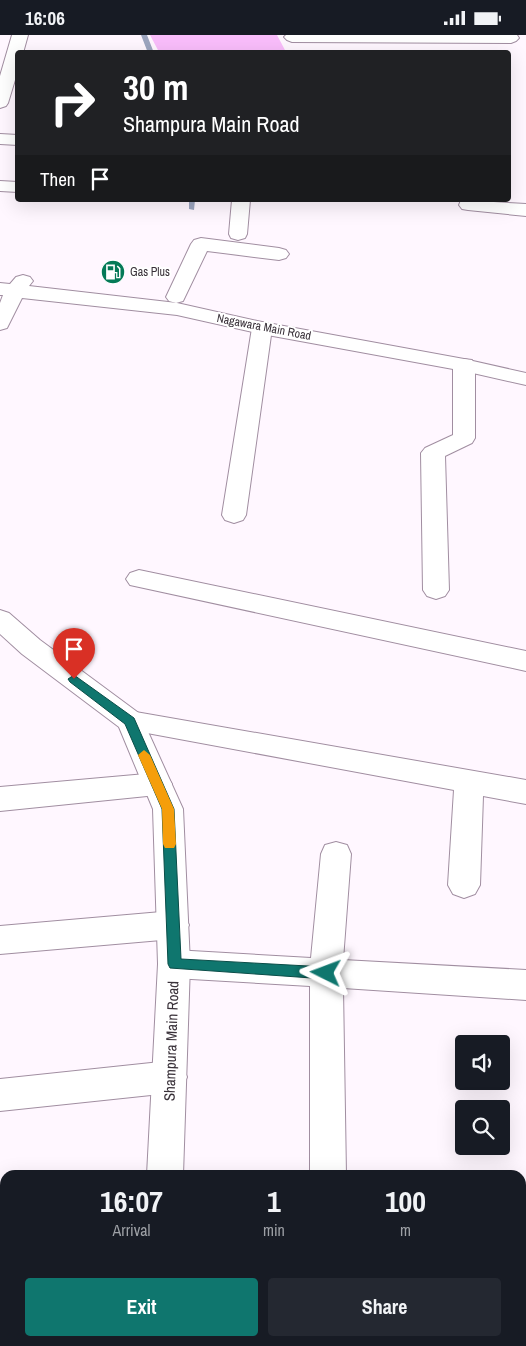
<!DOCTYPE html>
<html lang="en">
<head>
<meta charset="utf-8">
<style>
	body { margin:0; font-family:"Archivo Narrow",sans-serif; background:#242831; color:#f1f3f6; height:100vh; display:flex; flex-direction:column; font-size:19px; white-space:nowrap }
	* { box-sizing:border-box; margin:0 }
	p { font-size:16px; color:#9ea1a6 }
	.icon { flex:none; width:28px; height:28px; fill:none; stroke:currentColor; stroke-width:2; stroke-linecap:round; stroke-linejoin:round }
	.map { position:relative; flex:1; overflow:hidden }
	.details { position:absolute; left:0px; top:1135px; width:526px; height:176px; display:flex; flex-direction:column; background:#171b24; border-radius:15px 15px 0 0; box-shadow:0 5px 20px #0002 }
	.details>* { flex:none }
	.top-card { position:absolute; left:15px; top:15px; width:496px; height:152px; border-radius:5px; box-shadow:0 5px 20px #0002; background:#202124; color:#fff; overflow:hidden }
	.tools { position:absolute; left:455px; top:1000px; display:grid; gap:10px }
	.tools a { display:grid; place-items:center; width:55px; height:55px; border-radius:5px; background:#171b24; box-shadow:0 5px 20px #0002; font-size:25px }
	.pin { position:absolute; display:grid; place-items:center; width:42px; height:42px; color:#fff; margin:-51px -21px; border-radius:50% 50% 50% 0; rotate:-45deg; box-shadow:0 0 5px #0007 }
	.pin .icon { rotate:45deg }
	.me { position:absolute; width:55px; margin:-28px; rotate:273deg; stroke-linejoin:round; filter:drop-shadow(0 0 4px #0008) }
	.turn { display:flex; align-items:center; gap:18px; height:105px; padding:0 25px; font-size:22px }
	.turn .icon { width:65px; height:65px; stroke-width:2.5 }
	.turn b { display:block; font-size:35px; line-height:42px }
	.then { display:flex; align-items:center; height:48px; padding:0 25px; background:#0003; gap:10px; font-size:19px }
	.eta { display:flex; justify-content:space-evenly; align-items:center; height:85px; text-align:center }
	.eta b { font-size:30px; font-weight:800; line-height:35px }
	.cta { display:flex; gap:10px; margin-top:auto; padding:10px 25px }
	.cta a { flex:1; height:58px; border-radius:5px; background:#0f766e; color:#fff; font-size:20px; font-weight:800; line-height:58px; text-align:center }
	.cta a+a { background:#242831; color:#f1f3f6 }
	.status { display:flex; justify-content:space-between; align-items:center; height:35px; padding:0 25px; background:#171b24; direction:ltr }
	.status svg { height:14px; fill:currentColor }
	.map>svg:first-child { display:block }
</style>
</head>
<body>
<div class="status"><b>16:06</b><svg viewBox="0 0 49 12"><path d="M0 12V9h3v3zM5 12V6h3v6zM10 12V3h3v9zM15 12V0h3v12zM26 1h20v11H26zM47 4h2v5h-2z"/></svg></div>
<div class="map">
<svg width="526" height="1311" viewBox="0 0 526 1311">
	<rect width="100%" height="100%" fill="#fff7ff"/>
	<path fill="#f9bdfb" d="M 150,0 L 277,0 L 286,17 L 159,17 Z
		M 526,1183 L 526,1311 L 483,1311 L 484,1306 L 521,1306 L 521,1197 Z"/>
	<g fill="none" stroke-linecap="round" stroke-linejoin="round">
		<path fill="#9ca5bf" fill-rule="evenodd" d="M 141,0 L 147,0 L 154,18 L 148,18 Z
			M 189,165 L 195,165 L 194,175 L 189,174 Z"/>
		<g stroke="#a18ea1" stroke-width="2">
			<path id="street" d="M 12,0 L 28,0 L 23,18 L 18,18 L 18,35 L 8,68 L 6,71 L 0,73 L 0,41 Z
				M 286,0 L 517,0 L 519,3 L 516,6 L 511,8 L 292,7 L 287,5 L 284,2 Z
				M 0,99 L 18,100 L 18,110 L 0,109 Z
				M 0,146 L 18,147 L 18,157 L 0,156 Z
				M 232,165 L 250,165 L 247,199 L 245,203 L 238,205 L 231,203 L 229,199 Z
				M 461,165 L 526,169 L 526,181 L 468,175 L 462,174 L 459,170 Z
				M 201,203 L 279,213 L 286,215 L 289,219 L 286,223 L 279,225 L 207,216 L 183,266 L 176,268 L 169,266 L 166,262 L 191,209 L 194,205 Z
				M 262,287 L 269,289 L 272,293 L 246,480 L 243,485 L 234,488 L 225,485 L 222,480 L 252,293 L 255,289 Z
				M 464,324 L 472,325 L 475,330 L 475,403 L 472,408 L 445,421 L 449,555 L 445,561 L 436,564 L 427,561 L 423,555 L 421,418 L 425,413 L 453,400 L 453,330 L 456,325 Z
				M 139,535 L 526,616 L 526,636 L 130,550 L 126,544 L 130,538 Z
				M 130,676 L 526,745 L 526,769 L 483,761 L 480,850 L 475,859 L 464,863 L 453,859 L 448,850 L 454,755 L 120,693 L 116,686 L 120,679 Z
				M 157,738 L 167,741 L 172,749 L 167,757 L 157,760 L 0,776 L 0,752 Z
				M 336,807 L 347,810 L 351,819 L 343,925 L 526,935 L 526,965 L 343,953 L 346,1140 L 310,1140 L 310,951 L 174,943 L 162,939 L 158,929 L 162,919 L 174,915 L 311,923 L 321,819 L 325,810 Z
				M 173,876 L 184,880 L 189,890 L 184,900 L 173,904 L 0,919 L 0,891 Z
				M 170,1026 L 182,1031 L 187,1042 L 182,1053 L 170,1058 L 0,1076 L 0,1044 Z
				M 5,1232 L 5,1270 L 0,1271 L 0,1233 Z"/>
		</g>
		<g stroke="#a18ea1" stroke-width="2">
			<path id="secondary" d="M 23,240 L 30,242 L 33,246 L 29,251 L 177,268 L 262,287 L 464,324 L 526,338 L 526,350 L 464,336 L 262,299 L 177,280 L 22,263 L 7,293 L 0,295 L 0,268 L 3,260 L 0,260 L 0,248 L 10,249 L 16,242 Z
				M 0,575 L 9,578 L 40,605 L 140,679 L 183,774 L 190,929 L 183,1140 L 147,1140 L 158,929 L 153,774 L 119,692 L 22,619 L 0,599 Z
				M 138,1306 L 178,1306 L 178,1311 L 138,1311 Z"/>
		</g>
		<use href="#street" fill="#fff" fill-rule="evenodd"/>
		<use href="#secondary" fill="#fff" fill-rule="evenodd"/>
	</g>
	<path fill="#0f766e" stroke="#0a4d48" d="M 74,640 L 134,683 L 174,774 L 181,924 L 326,932 L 330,934 L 332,938 L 330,942 L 326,944 L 170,933 L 168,929 L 162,774 L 125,689 L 70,647 L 68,644 Z"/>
	<path fill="#f59e0b" d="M 144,715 L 150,720 L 174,774 L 176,809 L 174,813 L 165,813 L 163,809 L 162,774 L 138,720 Z"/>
	<defs>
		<g id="fuel-disc" transform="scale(1.25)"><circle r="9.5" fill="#047a57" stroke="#fff"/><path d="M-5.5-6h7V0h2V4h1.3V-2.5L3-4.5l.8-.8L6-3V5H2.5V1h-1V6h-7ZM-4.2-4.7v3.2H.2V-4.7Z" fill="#fff"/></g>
	</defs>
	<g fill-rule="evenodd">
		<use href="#fuel-disc" x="113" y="237"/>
	</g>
	<g text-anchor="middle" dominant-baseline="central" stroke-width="4" stroke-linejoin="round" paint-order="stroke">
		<g font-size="12" fill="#393139" stroke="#fff" text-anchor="start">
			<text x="130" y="237">Gas Plus</text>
		</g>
		<g font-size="12" fill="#393139" stroke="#fff">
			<text transform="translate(264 292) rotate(11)">Nagawara Main Road</text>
		</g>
		<g font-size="15" fill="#393139" stroke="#fff">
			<text transform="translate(171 1006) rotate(-88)">Shampura Main Road</text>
		</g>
	</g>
</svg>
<div class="tools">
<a><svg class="icon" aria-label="sound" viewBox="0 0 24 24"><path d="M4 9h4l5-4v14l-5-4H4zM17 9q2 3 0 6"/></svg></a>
<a><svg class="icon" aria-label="search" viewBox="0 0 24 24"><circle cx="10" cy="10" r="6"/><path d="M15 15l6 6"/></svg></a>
</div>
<div class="pin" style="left:74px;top:644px;background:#d93025"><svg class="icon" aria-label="arrive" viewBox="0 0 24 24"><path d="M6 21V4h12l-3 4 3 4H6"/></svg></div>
<svg class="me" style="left:326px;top:938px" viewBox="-20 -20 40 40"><path d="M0-17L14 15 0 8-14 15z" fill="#0f766e" stroke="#fff" stroke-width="4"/></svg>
<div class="top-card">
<div class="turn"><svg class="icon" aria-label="right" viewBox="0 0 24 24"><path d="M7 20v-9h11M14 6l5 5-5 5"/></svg><div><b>30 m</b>Shampura Main Road</div></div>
<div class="then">Then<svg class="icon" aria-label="arrive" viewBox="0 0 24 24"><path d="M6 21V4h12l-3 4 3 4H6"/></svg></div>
</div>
<section class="details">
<div class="eta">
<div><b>16:07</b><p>Arrival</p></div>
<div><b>1</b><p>min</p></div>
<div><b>100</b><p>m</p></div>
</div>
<div class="cta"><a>Exit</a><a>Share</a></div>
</section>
</div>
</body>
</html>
